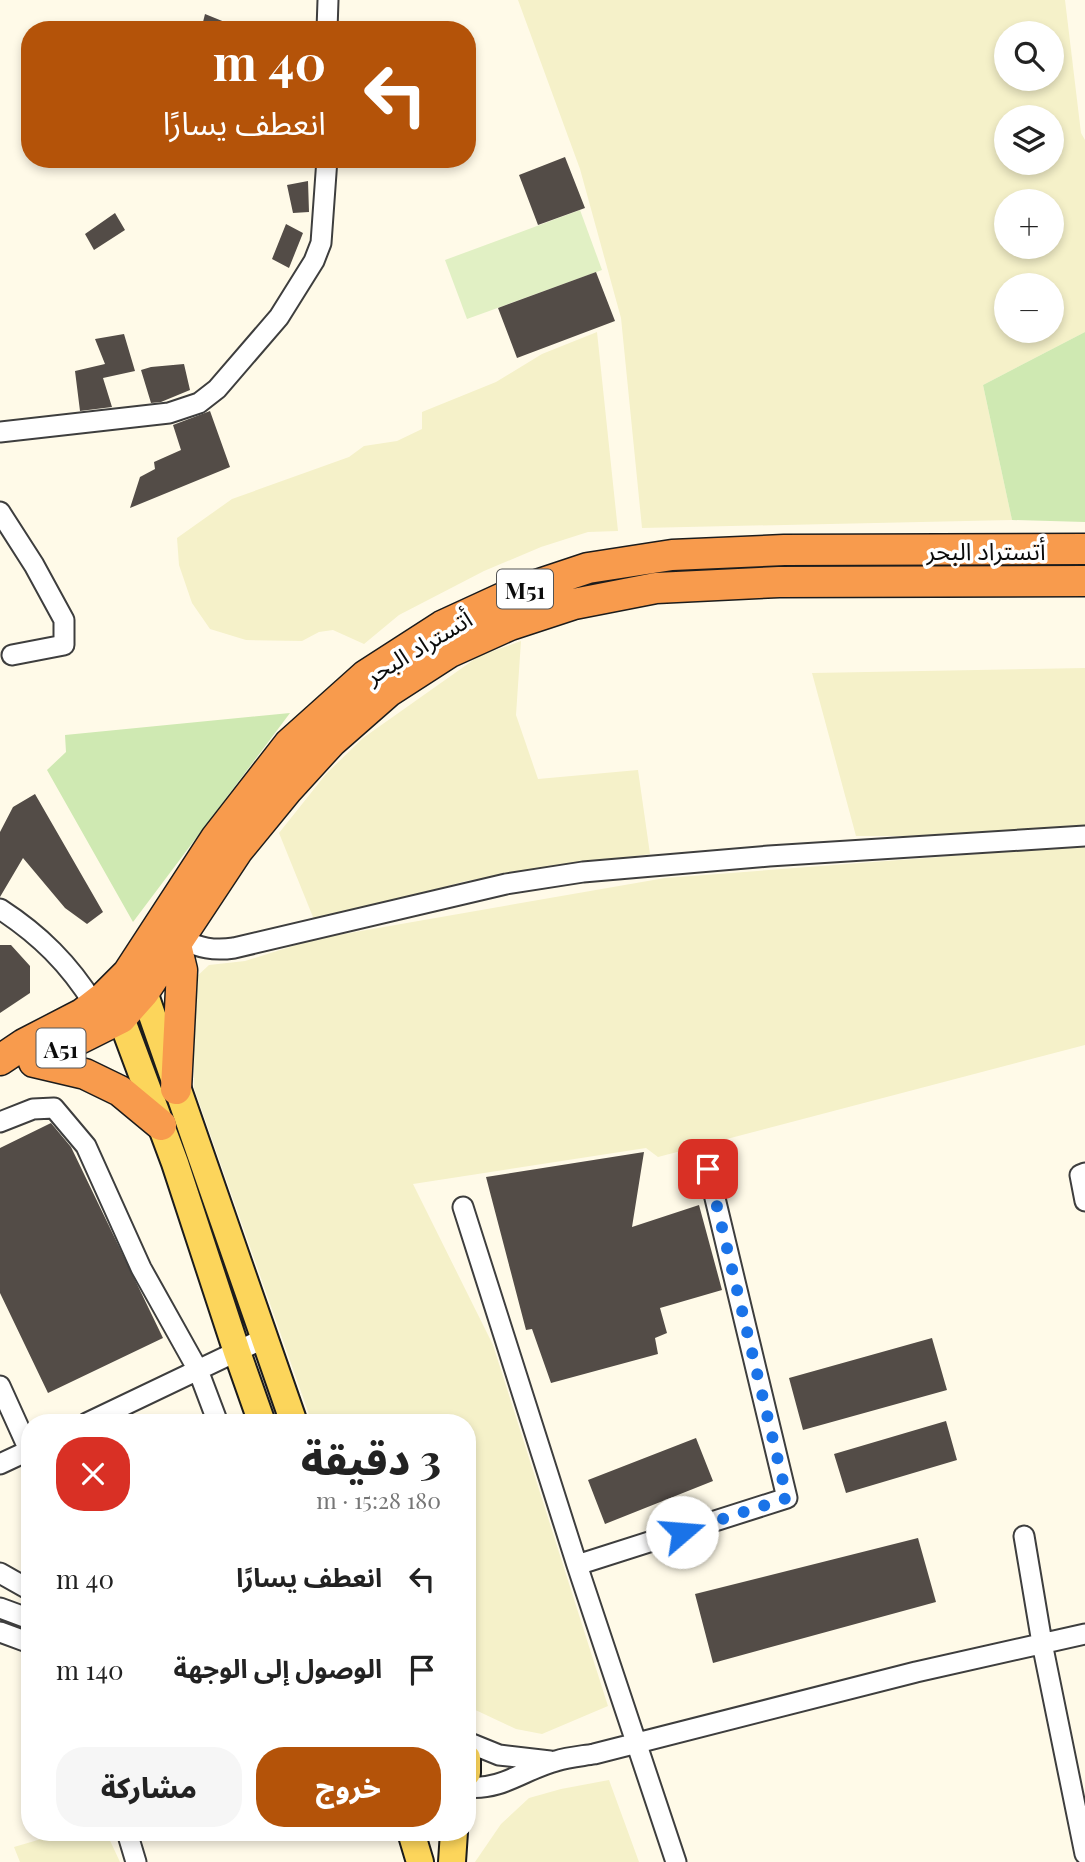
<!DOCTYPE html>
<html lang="ar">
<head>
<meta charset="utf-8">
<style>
	body { margin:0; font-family:"Playfair Display","Noto Sans Arabic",serif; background:#f6f6f6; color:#222; direction:rtl; height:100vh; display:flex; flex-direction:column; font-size:26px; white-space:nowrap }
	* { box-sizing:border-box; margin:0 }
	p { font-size:23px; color:#767676 }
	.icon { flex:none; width:38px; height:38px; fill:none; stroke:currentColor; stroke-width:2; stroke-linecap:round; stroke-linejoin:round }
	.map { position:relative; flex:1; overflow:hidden; direction:ltr }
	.side { position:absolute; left:21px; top:1414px; width:455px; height:427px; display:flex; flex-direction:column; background:#fff; border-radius:28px; box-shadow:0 4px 10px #0003; direction:rtl }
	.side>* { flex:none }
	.top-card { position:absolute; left:21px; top:21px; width:455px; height:147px; border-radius:28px; box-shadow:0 4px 10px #0003; direction:rtl; background:#b45309; color:#fff; overflow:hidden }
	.buttons { position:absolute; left:994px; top:21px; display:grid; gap:14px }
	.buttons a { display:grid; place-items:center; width:70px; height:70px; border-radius:50%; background:#fff; box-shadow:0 4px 10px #0003; font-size:35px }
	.pin { position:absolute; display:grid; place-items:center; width:60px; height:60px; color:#fff; margin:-30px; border-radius:14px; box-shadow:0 4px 10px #0006 }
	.me { position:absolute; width:77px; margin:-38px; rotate:72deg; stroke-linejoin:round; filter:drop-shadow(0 0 5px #0008) }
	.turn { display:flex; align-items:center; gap:24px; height:147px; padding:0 35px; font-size:32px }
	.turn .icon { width:91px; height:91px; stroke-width:2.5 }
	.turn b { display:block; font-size:49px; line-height:60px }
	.round { display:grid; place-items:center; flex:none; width:74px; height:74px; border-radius:28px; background:#f6f6f6 }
	.head { display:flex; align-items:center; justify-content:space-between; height:119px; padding:0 35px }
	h1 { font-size:42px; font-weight:800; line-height:52px }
	.action { display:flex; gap:14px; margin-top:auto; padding:14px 35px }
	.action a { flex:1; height:80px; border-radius:28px; background:#b45309; color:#fff; font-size:28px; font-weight:800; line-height:80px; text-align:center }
	.action a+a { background:#f6f6f6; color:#222 }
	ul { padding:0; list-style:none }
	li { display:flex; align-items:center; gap:21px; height:91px; padding:0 35px }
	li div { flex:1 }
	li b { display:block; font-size:26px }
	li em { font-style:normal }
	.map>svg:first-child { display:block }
</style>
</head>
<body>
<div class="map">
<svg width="1085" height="1862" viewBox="0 0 1085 1862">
	<rect width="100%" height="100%" fill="#fffae8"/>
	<path fill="#f5f1c9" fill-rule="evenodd" d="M 518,0 L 1065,0 L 1081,133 L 1085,140 L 1085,332 L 983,385 L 1012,520 L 642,528 L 621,318 L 580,169 ZM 1006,33 L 1052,33 L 1052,79 L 1006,79 ZM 1006,117 L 1052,117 L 1052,163 L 1006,163 ZM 1006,201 L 1052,201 L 1052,247 L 1006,247 ZM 1006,285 L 1052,285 L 1052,331 L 1006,331 Z
		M 597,332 L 618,531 L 588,532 L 541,547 L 484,571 L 399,615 L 364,644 L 333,630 L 319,632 L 302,641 L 246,640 L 210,629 L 192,603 L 179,565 L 177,538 L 232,499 L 349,457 L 364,446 L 397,441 L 422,429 L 422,412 L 496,382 L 542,354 Z
		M 521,641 L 516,715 L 538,779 L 638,770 L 650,854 L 466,881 L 315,922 L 279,833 L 326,774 L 363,738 L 479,656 Z
		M 1085,668 L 1085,836 L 856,836 L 812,673 Z
		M 1082,846 L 1085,848 L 1085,1045 L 658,1157 L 646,1148 L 413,1184 L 493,1345 L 608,1706 L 542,1734 L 516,1729 L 467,1706 L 467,1423 L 312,1423 L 194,1088 L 194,979 L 209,965 L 245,961 L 315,939 L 665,878 Z
		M 609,1780 L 639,1862 L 475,1862 L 501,1824 L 529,1798 L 561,1789 Z
		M 65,1832 L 106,1832 L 120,1862 L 20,1862 L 14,1847 Z"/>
	<path fill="#cfe9b2" d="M 1085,332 L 1085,522 L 1012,520 L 983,385 Z
		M 290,713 L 133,922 L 47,770 L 66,752 L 65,735 Z"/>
	<path fill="#e1f0c4" d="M 580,210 L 602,270 L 467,319 L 445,260 Z"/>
	<path fill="#534c47" d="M 205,14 L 242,29 L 242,30 L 201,30 Z
		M 565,157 L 585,208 L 538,225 L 519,175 Z
		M 308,181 L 309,212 L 293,213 L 287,185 Z
		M 115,213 L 125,230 L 94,250 L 85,234 Z
		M 286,224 L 303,233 L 289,268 L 272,259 Z
		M 596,272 L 615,321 L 517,358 L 498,308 Z
		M 124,334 L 135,371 L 103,378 L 112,407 L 80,411 L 75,371 L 105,364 L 95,339 Z
		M 184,364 L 190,390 L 161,402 L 151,403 L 141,370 L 151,367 Z
		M 210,411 L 230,467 L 130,508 L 140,477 L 155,469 L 154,462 L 181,450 L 173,425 Z
		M 35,794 L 103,912 L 87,924 L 65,908 L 23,858 L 0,897 L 0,832 L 13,807 Z
		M 0,945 L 11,945 L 30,966 L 30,993 L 0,1013 Z
		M 51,1123 L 71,1147 L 163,1338 L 48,1393 L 0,1293 L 0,1148 Z
		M 644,1152 L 632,1227 L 699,1205 L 722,1290 L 660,1308 L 667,1333 L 655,1338 L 658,1354 L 551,1383 L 532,1329 L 526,1330 L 486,1177 Z
		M 932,1338 L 947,1390 L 803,1430 L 789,1378 Z
		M 946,1421 L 957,1460 L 846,1493 L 834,1454 Z
		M 696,1438 L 713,1481 L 605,1524 L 588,1480 Z
		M 918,1538 L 936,1602 L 713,1663 L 695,1594 Z"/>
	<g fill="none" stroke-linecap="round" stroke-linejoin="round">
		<g stroke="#3e3e3e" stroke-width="23">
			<path id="minor" d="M 327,30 L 328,0
				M 0,432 L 169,413 L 199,403 L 217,389 L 279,317 L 314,261 L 321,243 L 327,159
				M 0,512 L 34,565 L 64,620 L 64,645 L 12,655
				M 0,909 C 40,935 69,964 94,1004
				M 181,939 C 200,948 213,951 234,948 L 506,884 L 583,872 L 769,856 L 1085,836
				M 0,1122 L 33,1109 L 54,1108 L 86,1146 L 141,1268 L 198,1370 L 218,1423
				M 1085,1173 L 1080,1175 L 1085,1201
				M 463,1207 L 577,1565 L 676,1862
				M 0,1386 L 29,1450
				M 87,1423 L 265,1338
				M 0,1464 L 30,1450
				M 1024,1536 L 1042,1643 L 1085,1854
				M 577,1565 L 787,1498 L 708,1169
				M 0,1573 L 30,1590
				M 0,1608 L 30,1619
				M 0,1632 L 30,1643
				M 467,1742 L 499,1755 L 550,1761
				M 467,1787 C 501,1791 525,1769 556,1761 C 568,1757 582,1756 594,1754 L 916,1672 L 1085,1634
				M 127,1832 L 136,1862"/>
		</g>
		<g stroke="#1c1c1c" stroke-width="30">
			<path id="major" d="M 132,978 L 144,992 L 294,1423
				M 109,1004 L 121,1018 L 175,1163 L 237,1352 L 262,1423
				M 467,1758 L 467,1773
				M 411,1832 L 420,1862
				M 452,1862 L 454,1832"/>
		</g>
		<g stroke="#1c1c1c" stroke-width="33">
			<path id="highway" d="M 176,945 L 182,970 L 176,1089
				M 49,1054 L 121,1018 L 144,992 L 238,850 L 288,789 L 331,742 L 388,692 L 450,652 L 510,625 L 574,604 L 656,588 L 779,582 L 1085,581
				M 0,1060 L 24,1044 L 82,1014 L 104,997 L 128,973 L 216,838 L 289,744 L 366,675 L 442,626 L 516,592 L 588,568 L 672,555 L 784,550 L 1085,549
				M 34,1062 L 85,1074 L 120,1091 L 161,1125"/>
		</g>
		<use href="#minor" stroke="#fff" stroke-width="19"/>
		<use href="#major" stroke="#fcd55b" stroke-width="26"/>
		<use href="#highway" stroke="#f89b4d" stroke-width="30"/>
	</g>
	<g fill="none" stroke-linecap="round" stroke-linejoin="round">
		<path stroke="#1a73e8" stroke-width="12" stroke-dasharray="0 21.6" d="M 682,1532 L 787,1498 L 708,1169"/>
	</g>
	<g text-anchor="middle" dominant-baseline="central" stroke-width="7" stroke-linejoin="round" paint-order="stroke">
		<g fill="#fff" stroke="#545454" stroke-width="2">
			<rect x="497" y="569.5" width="56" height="39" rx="5"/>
			<rect x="36.5" y="1028.5" width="49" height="39" rx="5"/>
		</g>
		<g font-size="23" font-weight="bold" fill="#0b0b0b">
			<text x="525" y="589">M51</text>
			<text x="61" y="1048">A51</text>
		</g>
		<g font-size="24" fill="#0b0b0b" stroke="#fff">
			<text x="986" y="550">أتستراد البحر</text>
			<text transform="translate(418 646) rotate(-31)">أتستراد البحر</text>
		</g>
	</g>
</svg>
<div class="buttons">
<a><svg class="icon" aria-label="search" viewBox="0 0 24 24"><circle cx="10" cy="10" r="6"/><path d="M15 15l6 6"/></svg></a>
<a><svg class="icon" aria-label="layers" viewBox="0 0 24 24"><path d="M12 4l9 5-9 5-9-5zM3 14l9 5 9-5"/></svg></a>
<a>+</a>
<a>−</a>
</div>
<div class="pin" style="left:708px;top:1169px;background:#d93025"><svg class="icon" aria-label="arrive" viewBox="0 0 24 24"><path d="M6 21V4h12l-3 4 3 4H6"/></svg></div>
<svg class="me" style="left:682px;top:1532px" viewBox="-20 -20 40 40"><circle r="19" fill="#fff"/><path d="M0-13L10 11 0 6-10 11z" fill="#1a73e8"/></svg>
<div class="top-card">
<div class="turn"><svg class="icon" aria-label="left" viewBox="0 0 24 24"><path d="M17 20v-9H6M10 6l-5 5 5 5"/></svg><div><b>40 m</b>انعطف يسارًا</div></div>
</div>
<section class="side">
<div class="head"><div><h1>3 دقيقة</h1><p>180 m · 15:28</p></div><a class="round" style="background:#d93025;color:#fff"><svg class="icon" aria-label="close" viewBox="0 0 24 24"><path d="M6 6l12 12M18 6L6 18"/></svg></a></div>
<ul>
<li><svg class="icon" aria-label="left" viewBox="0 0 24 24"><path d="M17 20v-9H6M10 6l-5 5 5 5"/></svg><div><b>انعطف يسارًا</b></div><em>40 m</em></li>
<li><svg class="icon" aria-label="arrive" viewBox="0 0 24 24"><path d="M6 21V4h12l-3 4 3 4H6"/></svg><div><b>الوصول إلى الوجهة</b></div><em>140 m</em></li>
</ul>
<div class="action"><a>خروج</a><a>مشاركة</a></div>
</section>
</div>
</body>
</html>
